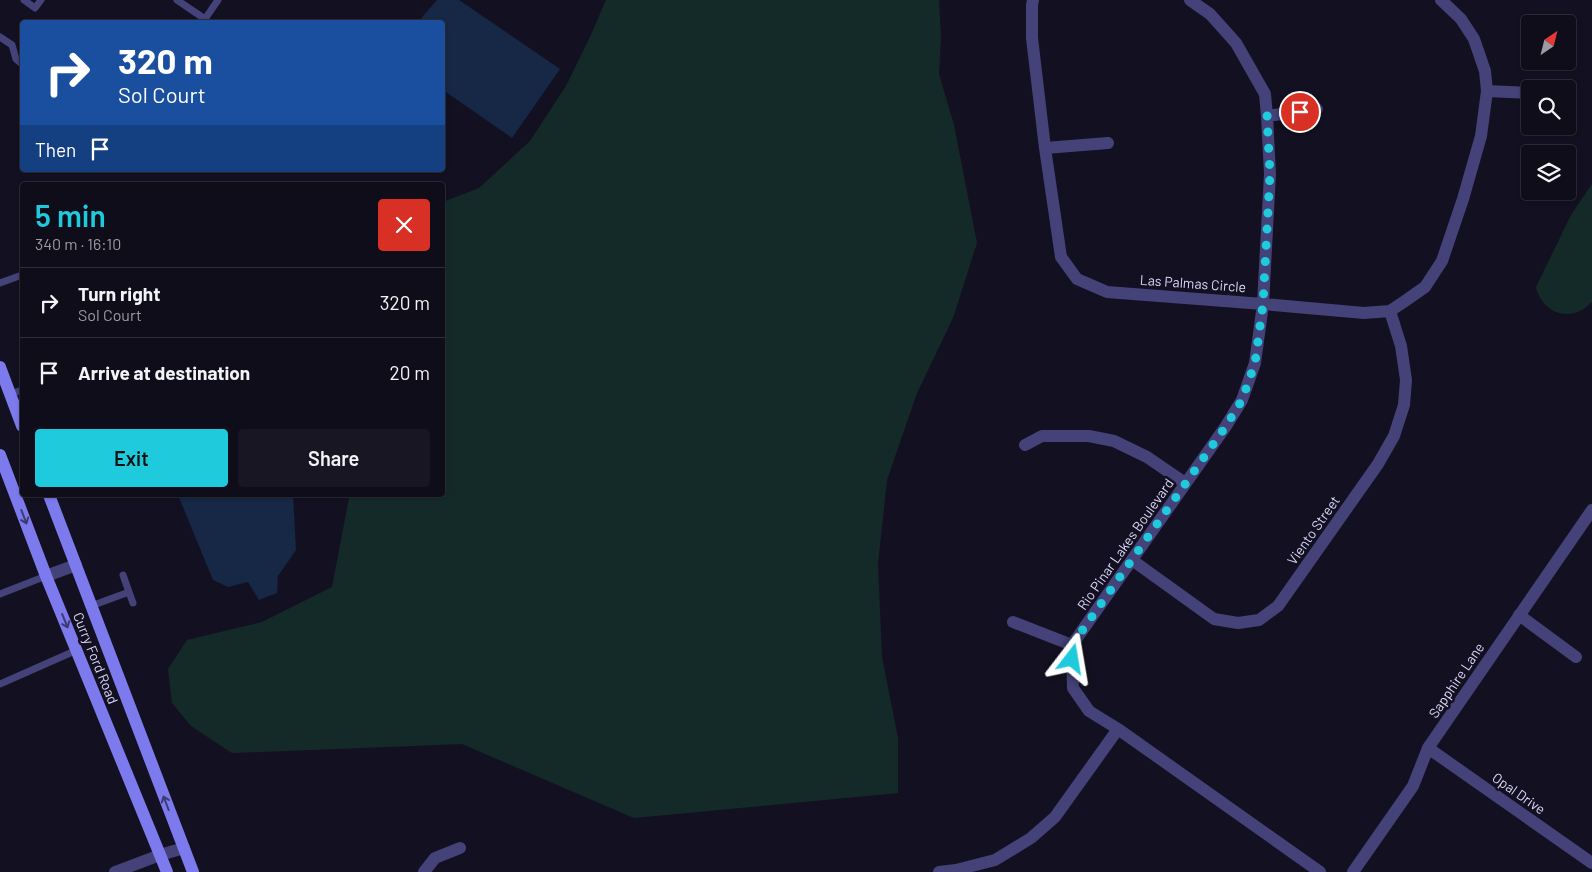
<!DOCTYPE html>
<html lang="en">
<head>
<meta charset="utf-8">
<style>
	body { margin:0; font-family:Barlow,sans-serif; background:#171622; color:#f1f3f6; height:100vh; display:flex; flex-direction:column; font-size:19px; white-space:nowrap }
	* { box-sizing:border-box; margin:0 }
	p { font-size:16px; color:#9b9ca2 }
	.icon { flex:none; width:28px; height:28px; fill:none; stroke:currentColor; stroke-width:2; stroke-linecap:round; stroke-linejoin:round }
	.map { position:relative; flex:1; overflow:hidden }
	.drawer { position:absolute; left:20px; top:182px; width:425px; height:315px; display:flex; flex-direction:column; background:#0e0d19; border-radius:5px; box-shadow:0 1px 4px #0004,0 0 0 1px #2e2d38 }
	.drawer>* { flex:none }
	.banner { position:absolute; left:20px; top:20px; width:425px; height:152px; border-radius:5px; box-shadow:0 1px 4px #0004,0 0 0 1px #2e2d38; background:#1a4fa0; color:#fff; overflow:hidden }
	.needle { width:32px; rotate:35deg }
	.controls { position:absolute; left:1521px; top:15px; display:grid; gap:10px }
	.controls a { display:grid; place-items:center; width:55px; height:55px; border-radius:5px; background:#0e0d19; box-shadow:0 1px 4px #0004,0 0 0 1px #2e2d38; font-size:25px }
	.pin { position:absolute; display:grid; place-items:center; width:42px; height:42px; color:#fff; margin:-21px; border:2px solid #fff; border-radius:50%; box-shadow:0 1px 5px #0007 }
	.me { position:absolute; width:55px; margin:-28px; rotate:14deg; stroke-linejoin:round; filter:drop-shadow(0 0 4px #0008) }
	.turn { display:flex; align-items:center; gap:18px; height:105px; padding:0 15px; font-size:22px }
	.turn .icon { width:65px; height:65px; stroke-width:2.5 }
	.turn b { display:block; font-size:35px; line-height:42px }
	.then { display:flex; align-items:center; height:48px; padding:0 15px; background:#0003; gap:10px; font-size:19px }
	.round { display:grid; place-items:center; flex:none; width:52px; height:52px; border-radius:5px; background:#171622 }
	.head { display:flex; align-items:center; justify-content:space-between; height:85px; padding:0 15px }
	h1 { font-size:30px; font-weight:600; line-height:38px; color:#1fcadd }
	.cta { display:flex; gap:10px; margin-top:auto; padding:10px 15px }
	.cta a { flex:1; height:58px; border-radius:5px; background:#1fcadd; color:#111; font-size:20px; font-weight:600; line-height:58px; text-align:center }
	.cta a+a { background:#171622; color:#f1f3f6 }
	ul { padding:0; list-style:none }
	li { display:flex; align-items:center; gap:15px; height:70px; padding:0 15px; border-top:1px solid #2e2d38 }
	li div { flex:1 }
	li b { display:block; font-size:19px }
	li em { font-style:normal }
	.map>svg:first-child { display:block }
</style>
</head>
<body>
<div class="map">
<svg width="1592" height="872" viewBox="0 0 1592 872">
	<rect width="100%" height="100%" fill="#131121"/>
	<path fill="#142a29" d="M 606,0 L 939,0 L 941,37 L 939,74 L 954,125 L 977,243 L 953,318 L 917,393 L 887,480 L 878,564 L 882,657 L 898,738 L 898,793 L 634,818 L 462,744 L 232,753 L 191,726 L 172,703 L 168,669 L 187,640 L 262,622 L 332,587 L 349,498 L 349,495 L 442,495 L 443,202 L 479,188 L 530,141 L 566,86 L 590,37 Z
		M 1592,184 L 1592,302 C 1589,304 1586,308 1582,310 C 1561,321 1541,308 1536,287 L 1571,215 Z"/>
	<path fill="#162845" d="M 437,0 L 459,0 L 560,69 L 512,138 L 443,90 L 442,22 L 418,22 Z
		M 178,495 L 293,495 L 296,550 L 278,576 L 277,593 L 259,600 L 248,582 L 228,587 L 213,580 Z"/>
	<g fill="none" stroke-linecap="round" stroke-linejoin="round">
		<path stroke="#444279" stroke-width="7" d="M 24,0 L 35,8 L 41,0
			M 177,0 L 205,19 L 218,0
			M 0,37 L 12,45 L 16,59 L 22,64
			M 0,283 L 22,275
			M 10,394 L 22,390
			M 129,592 L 133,603
			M 0,594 L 46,576
			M 91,606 L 129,592 L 123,575
			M 0,684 L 77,650"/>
		<path stroke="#444279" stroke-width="12" d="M 1033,0 L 1032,5 L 1032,38 L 1045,148 L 1061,257 L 1077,279 L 1107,292 L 1263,304 L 1364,313 L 1390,311 L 1405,301 L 1425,287 L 1442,261 L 1463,199 L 1481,136 L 1487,91 L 1485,71 L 1474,39 L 1461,19 L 1441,0
			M 1190,0 L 1210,14 L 1236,43 L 1265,94 L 1267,116 L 1270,174 L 1263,304 L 1255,363 L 1242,400 L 1226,426 L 1072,645 L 1073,688 L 1089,711 L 1118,729 L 1320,872
			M 1487,91 L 1530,93
			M 1267,116 L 1317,109
			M 1045,148 L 1108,143
			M 1025,445 L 1042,436 L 1089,436 L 1114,441 L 1147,457 L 1185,483
			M 1132,560 L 1214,619 L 1238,623 L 1259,620 L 1278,606 L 1378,464 L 1394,436 L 1404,405 L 1406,380 L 1401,346 L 1390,311
			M 46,576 L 76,565
			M 1519,615 L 1576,657
			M 1013,622 L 1072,645
			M 1428,748 L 1592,863
			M 115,872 L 160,855 L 184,848
			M 424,872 L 435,858 L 460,848
			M 939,872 L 956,870 L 995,860 L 1031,838 L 1055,817 L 1118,729
			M 1353,872 L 1413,786 L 1428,748 L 1592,510"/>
		<path stroke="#7d7aed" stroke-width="12" d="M 0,367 L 22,426
			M 0,455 L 46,576 L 167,872
			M 49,495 L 193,872"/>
	</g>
	<defs><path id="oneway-shaft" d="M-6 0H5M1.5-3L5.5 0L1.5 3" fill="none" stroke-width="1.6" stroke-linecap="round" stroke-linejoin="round" transform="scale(1.25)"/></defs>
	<g stroke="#3d3b73">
		<use href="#oneway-shaft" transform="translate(24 517) rotate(69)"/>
		<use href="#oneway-shaft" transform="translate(65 621) rotate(68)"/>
		<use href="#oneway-shaft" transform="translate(166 803) rotate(-111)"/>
	</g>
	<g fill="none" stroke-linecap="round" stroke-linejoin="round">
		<path stroke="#1fcadd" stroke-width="9" stroke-dasharray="0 16.2" d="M 1072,659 L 1072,645 L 1226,426 L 1242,400 L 1255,363 L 1263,304 L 1270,174 L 1267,116 L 1300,112"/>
	</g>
	<g text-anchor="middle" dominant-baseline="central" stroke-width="5" stroke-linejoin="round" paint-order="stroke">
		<g font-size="14" fill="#dad6f9" stroke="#131121">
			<text transform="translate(1193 283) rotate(4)">Las Palmas Circle</text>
			<text transform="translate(1313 530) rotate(-55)">Viento Street</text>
			<text transform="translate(1125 544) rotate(-55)">Rio Pinar Lakes Boulevard</text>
			<text transform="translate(96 658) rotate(68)">Curry Ford Road</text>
			<text transform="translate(1456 680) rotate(-56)">Sapphire Lane</text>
			<text transform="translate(1519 793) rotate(35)">Opal Drive</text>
		</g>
	</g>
</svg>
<div class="controls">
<a><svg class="needle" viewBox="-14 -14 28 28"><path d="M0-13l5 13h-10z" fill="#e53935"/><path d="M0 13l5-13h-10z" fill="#9b9ca2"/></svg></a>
<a><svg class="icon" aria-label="search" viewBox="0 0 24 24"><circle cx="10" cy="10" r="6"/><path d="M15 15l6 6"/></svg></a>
<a><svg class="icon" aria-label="layers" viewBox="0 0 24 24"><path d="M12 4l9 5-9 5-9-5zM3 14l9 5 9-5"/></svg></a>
</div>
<div class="pin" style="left:1300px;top:112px;background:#d93025"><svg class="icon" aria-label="arrive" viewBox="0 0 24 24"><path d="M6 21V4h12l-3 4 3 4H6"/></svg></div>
<svg class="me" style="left:1072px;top:659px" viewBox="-20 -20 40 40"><path d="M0-17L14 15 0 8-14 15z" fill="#1fcadd" stroke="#fff" stroke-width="4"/></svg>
<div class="banner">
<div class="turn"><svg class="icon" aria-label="right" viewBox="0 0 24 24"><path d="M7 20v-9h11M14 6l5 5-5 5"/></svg><div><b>320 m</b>Sol Court</div></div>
<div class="then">Then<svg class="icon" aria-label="arrive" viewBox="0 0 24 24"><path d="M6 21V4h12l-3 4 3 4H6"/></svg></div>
</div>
<section class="drawer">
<div class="head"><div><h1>5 min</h1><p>340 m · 16:10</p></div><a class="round" style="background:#d93025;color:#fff"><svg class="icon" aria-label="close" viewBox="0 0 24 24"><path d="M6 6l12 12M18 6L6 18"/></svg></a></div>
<ul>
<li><svg class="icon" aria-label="right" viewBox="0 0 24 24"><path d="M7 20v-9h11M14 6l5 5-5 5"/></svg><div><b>Turn right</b><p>Sol Court</p></div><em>320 m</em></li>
<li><svg class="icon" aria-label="arrive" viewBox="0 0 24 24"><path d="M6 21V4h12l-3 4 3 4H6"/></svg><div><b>Arrive at destination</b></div><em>20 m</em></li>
</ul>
<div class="cta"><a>Exit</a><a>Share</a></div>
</section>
</div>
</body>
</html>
